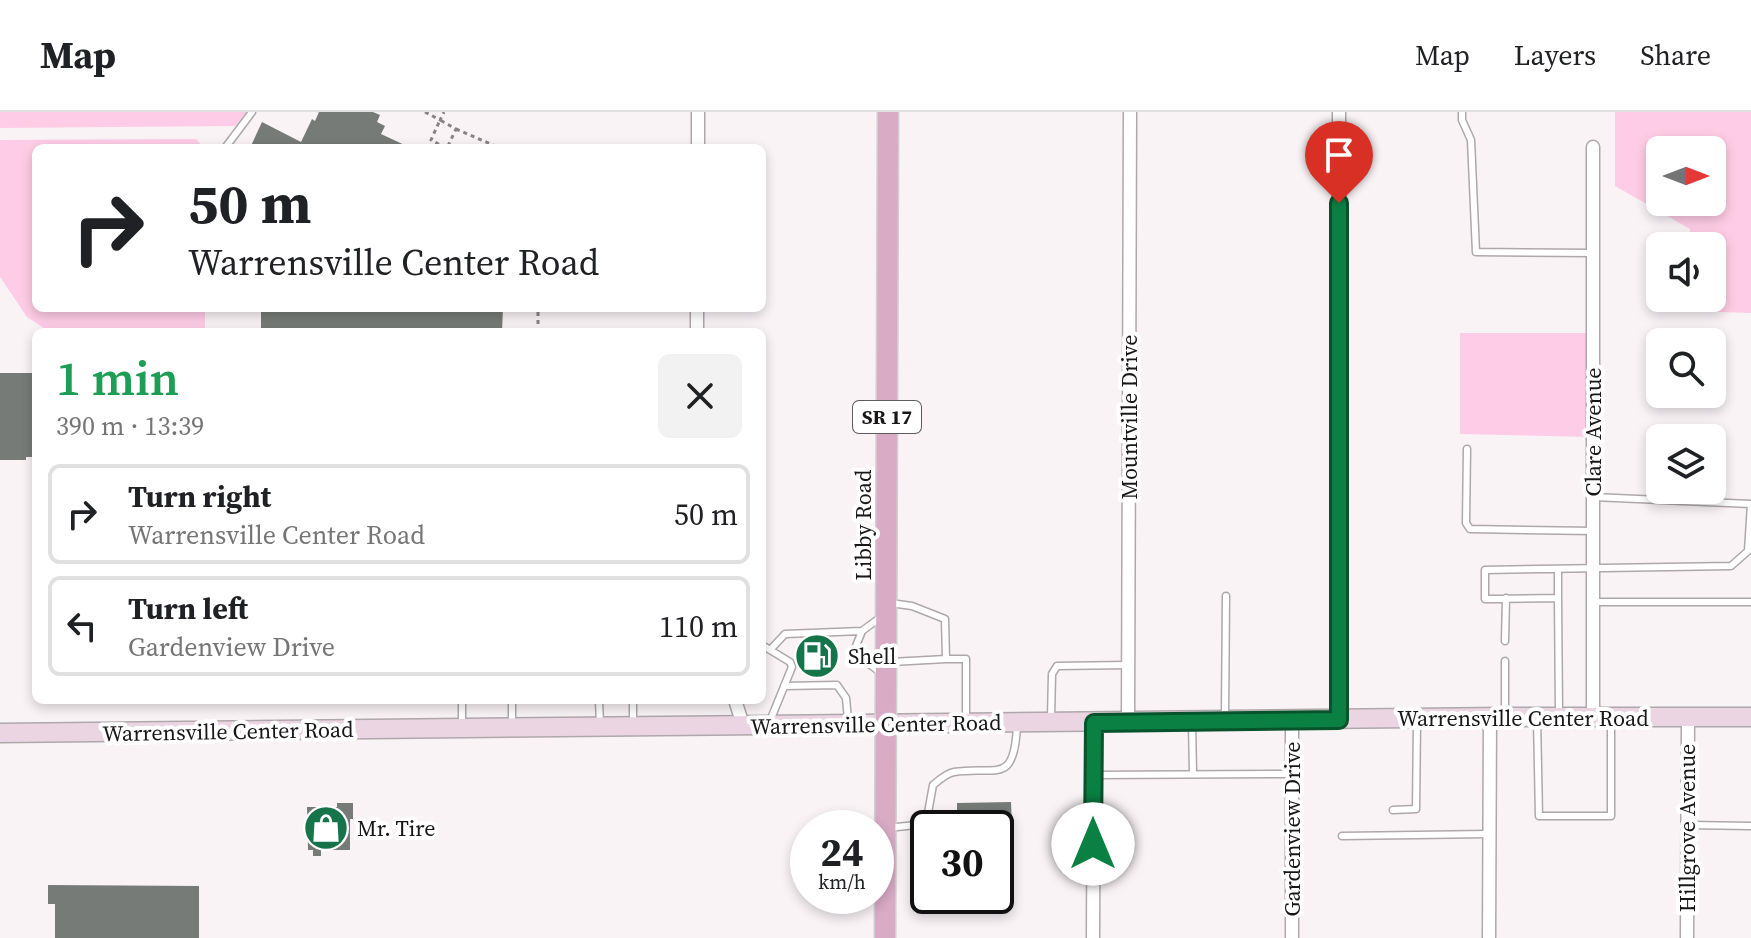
<!DOCTYPE html>
<html lang="en">
<head>
<meta charset="utf-8">
<style>
	body { margin:0; font-family:"Source Serif 4",serif; background:#f2f2f2; color:#202124; height:100vh; display:flex; flex-direction:column; font-size:30px; white-space:nowrap }
	* { box-sizing:border-box; margin:0 }
	p { font-size:26px; color:#757577 }
	.icon { flex:none; width:44px; height:44px; fill:none; stroke:currentColor; stroke-width:2; stroke-linecap:round; stroke-linejoin:round }
	.map { position:relative; flex:1; overflow:hidden }
	.side { position:absolute; left:32px; top:216px; width:734px; height:376px; display:flex; flex-direction:column; background:#fff; border-radius:12px; box-shadow:0 4px 12px #0003 }
	.side>* { flex:none }
	.banner { position:absolute; left:32px; top:32px; width:734px; height:168px; border-radius:12px; box-shadow:0 4px 12px #0003; background:#fff; color:#202124; overflow:hidden }
	.needle { width:52px; rotate:90deg }
	.buttons { position:absolute; left:1646px; top:24px; display:grid; gap:16px }
	.buttons a { display:grid; place-items:center; width:80px; height:80px; border-radius:12px; background:#fff; box-shadow:0 4px 12px #0003; font-size:40px }
	.speed { position:absolute; left:790px; top:698px; display:flex; gap:16px; font-size:40px; font-weight:700; text-align:center }
	.speed>* { display:grid; place-content:center; width:104px; height:104px; border-radius:50%; background:#fff; box-shadow:0 4px 12px #0003; line-height:1 }
	.speed small { font-size:20px; font-weight:400 }
	.speed .limit { border:4px solid #111; border-radius:12px; background:#fff; color:#111 }
	.pin { position:absolute; display:grid; place-items:center; width:68px; height:68px; color:#fff; margin:-82px -34px; border-radius:50% 50% 50% 0; rotate:-45deg; box-shadow:0 0 8px #0007 }
	.pin .icon { rotate:45deg }
	.me { position:absolute; width:88px; margin:-44px; rotate:0deg; stroke-linejoin:round; filter:drop-shadow(0 0 6px #0008) }
	.turn { display:flex; align-items:center; gap:28px; height:168px; padding:0 24px; font-size:36px }
	.turn .icon { width:104px; height:104px; stroke-width:2.5 }
	.turn b { display:block; font-size:56px; line-height:68px }
	.round { display:grid; place-items:center; flex:none; width:84px; height:84px; border-radius:12px; background:#f2f2f2 }
	.summary { display:flex; align-items:center; justify-content:space-between; height:136px; padding:0 24px }
	h1 { font-size:48px; font-weight:600; line-height:60px; color:#1e9e55 }
	ul { padding:0; list-style:none }
	li { display:flex; align-items:center; gap:24px; height:100px; margin:0 16px 12px; padding:0 8px; border:4px solid #e0e0e0; border-radius:12px }
	li div { flex:1 }
	li b { display:block; font-size:30px }
	li em { font-style:normal }
	header { display:flex; align-items:center; gap:48px; box-sizing:border-box; height:112px; padding:0 40px; background:#fff; border-bottom:2px solid #e0e0e0 }
	header strong { font-size:38px }
	nav { display:flex; gap:44px; margin-inline-start:auto; font-size:28px }
	.map>svg:first-child { display:block }
</style>
</head>
<body>
<header>
<strong>Map</strong>
<nav><a>Map</a><a>Layers</a><a>Share</a></nav>
</header>
<div class="map">
<svg width="1751" height="826" viewBox="0 0 1751 826">
	<rect width="100%" height="100%" fill="#f9f3f6"/>
	<path fill="#fecce6" fill-rule="evenodd" d="M 0,0 L 247,0 L 235,14 L 0,16 Z
		M 1615,0 L 1751,0 L 1751,201 L 1691,199 L 1691,186 L 1712,186 L 1712,134 L 1691,134 L 1690,117 L 1615,74 ZM 1660,38 L 1712,38 L 1712,90 L 1660,90 Z
		M 196,27 L 204,36 L 36,36 L 36,196 L 205,196 L 205,220 L 50,220 L 27,205 L 0,165 L 0,28 Z
		M 1460,221 L 1593,221 L 1593,325 L 1460,322 Z"/>
	<path fill="#767b78" d="M 319,0 L 373,0 L 380,3 L 377,10 L 385,14 L 381,22 L 411,36 L 250,36 L 262,10 L 301,30 L 312,7 L 315,9 Z
		M 261,196 L 503,196 L 502,220 L 261,220 Z
		M 0,261 L 36,261 L 36,345 L 26,345 L 26,348 L 0,348 Z
		M 1011,690 L 1012,717 L 957,716 L 957,691 Z
		M 337,691 L 353,691 L 353,707 L 350,707 L 350,738 L 321,738 L 321,744 L 313,744 L 313,738 L 308,738 L 307,695 L 337,695 Z
		M 48,773 L 199,774 L 199,826 L 55,826 L 55,792 L 48,792 Z"/>
	<g fill="none" stroke-linecap="round" stroke-linejoin="round">
		<g stroke="#aea8ab" stroke-width="9">
			<path id="lane" d="M 1462,0 L 1462,8 L 1471,28 L 1476,140 L 1593,141
				M 225,36 L 252,0
				M 1467,337 L 1466,411 L 1470,417 L 1593,419
				M 1593,385 L 1751,392
				M 1558,486 L 1558,458
				M 1593,490 L 1751,490
				M 890,491 L 912,494 L 945,507 L 946,547 L 891,550
				M 1505,529 L 1506,486
				M 762,533 L 790,550 L 792,555 L 770,609
				M 770,538 L 785,522 L 862,519
				M 946,547 L 966,547 L 966,607
				M 880,560 L 861,546 L 856,534 L 862,519 L 881,505
				M 784,574 L 837,573 L 846,586 L 848,608
				M 462,588 L 462,612
				M 512,588 L 512,612
				M 599,588 L 600,612
				M 633,588 L 633,612
				M 1559,601 L 1558,486 L 1485,487 L 1485,458 L 1731,454 L 1748,439 L 1751,392
				M 1505,602 L 1505,549
				M 1225,605 L 1226,484
				M 1051,606 L 1052,562 L 1057,554 L 1128,553
				M 1537,606 L 1539,704 L 1611,704 L 1611,609
				M 1192,610 L 1193,662
				M 1094,663 L 1292,662
				M 1393,698 L 1416,697 L 1417,610
				M 1687,713 L 1751,714
				M 887,716 L 926,712 L 933,673 C 939,668 947,661 954,660 C 996,653 1014,675 1017,614
				M 1342,724 L 1489,722"/>
		</g>
		<g stroke="#aea8ab" stroke-width="15">
			<path id="street" d="M 1593,35 L 1593,606
				M 698,36 L 698,0
				M 697,220 L 697,196
				M 735,588 L 743,613
				M 1339,608 L 1339,0
				M 1128,611 L 1130,0
				M 1093,826 L 1094,611
				M 1292,826 L 1292,608
				M 1489,826 L 1490,605
				M 1687,826 L 1688,605"/>
		</g>
		<g stroke="#aea8ab" stroke-width="21">
			<path id="secondary" d="M 0,621 L 1505,605 L 1751,605"/>
		</g>
		<g stroke="#d1d0d1" stroke-width="23">
			<path id="primary" d="M 885,826 L 888,0"/>
		</g>
		<path stroke="#888486" stroke-width="3" stroke-dasharray="4 4" stroke-linecap="butt" d="M 425,0 L 440,8 L 444,0
			M 456,17 L 500,36
			M 446,36 L 431,28 L 440,8 L 456,17 L 447,36
			M 538,220 L 538,196"/>
		<use href="#lane" stroke="#fff" stroke-width="6"/>
		<use href="#street" stroke="#fff" stroke-width="12"/>
		<use href="#secondary" stroke="#ecd5e2" stroke-width="18"/>
		<use href="#primary" stroke="#d9abc5" stroke-width="20"/>
	</g>
	<g fill="none" stroke-linecap="round" stroke-linejoin="round">
		<g stroke="#07532c" stroke-width="20">
			<path id="route" d="M 1093,732 L 1094,611 L 1339,608 L 1339,91"/>
		</g>
		<use href="#route" stroke="#0b8043" stroke-width="14"/>
	</g>
	<defs>
		<g id="fuel-disc" transform="scale(2.3)"><circle r="9.5" fill="#16744a" stroke="#fff"/><path d="M-5.5-6h7V0h2V4h1.3V-2.5L3-4.5l.8-.8L6-3V5H2.5V1h-1V6h-7ZM-4.2-4.7v3.2H.2V-4.7Z" fill="#fff"/></g>
		<g id="shop-disc" transform="scale(2.3)"><circle r="9.5" fill="#16744a" stroke="#fff"/><path d="M-5-2.5h2.3a2.7 3.5 0 0 1 5.4 0H5L5.5 6h-11ZM-1.5-2.5h3a1.5 2.3 0 0 0-3 0Z" fill="#fff"/></g>
	</defs>
	<g fill-rule="evenodd">
		<use href="#fuel-disc" x="817" y="544"/>
		<use href="#shop-disc" x="326" y="716"/>
	</g>
	<g text-anchor="middle" dominant-baseline="central" stroke-width="8" stroke-linejoin="round" paint-order="stroke">
		<rect fill="#fff" stroke="#5d5c5d" stroke-width="2" x="853" y="289" width="68" height="32" rx="6"/>
		<g font-size="20" font-weight="bold" fill="#181617">
			<text x="887" y="305">SR 17</text>
		</g>
		<g font-size="22" fill="#181617" stroke="#fff">
			<text transform="translate(1129 305) rotate(-90)">Mountville Drive</text>
			<text transform="translate(1593 320) rotate(-90)">Clare Avenue</text>
			<text transform="translate(863 413) rotate(-90)">Libby Road</text>
			<text x="1523" y="606">Warrensville Center Road</text>
			<text transform="translate(876 612) rotate(-1)">Warrensville Center Road</text>
			<text transform="translate(228 619) rotate(-1)">Warrensville Center Road</text>
			<text transform="translate(1687 716) rotate(-90)">Hillgrove Avenue</text>
			<text transform="translate(1292 717) rotate(-90)">Gardenview Drive</text>
		</g>
		<g font-size="22" fill="#181617" stroke="#fff" text-anchor="start">
			<text x="848" y="544">Shell</text>
			<text x="357" y="716">Mr. Tire</text>
		</g>
	</g>
</svg>
<div class="buttons">
<a><svg class="needle" viewBox="-14 -14 28 28"><path d="M0-13l5 13h-10z" fill="#e53935"/><path d="M0 13l5-13h-10z" fill="#757577"/></svg></a>
<a><svg class="icon" aria-label="sound" viewBox="0 0 24 24"><path d="M4 9h4l5-4v14l-5-4H4zM17 9q2 3 0 6"/></svg></a>
<a><svg class="icon" aria-label="search" viewBox="0 0 24 24"><circle cx="10" cy="10" r="6"/><path d="M15 15l6 6"/></svg></a>
<a><svg class="icon" aria-label="layers" viewBox="0 0 24 24"><path d="M12 4l9 5-9 5-9-5zM3 14l9 5 9-5"/></svg></a>
</div>
<div class="speed"><div>24<small>km/h</small></div><div class="limit">30</div></div>
<div class="pin" style="left:1339px;top:91px;background:#d93025"><svg class="icon" aria-label="arrive" viewBox="0 0 24 24"><path d="M6 21V4h12l-3 4 3 4H6"/></svg></div>
<svg class="me" style="left:1093px;top:732px" viewBox="-20 -20 40 40"><circle r="19" fill="#fff"/><path d="M0-13L10 11 0 6-10 11z" fill="#0b8043"/></svg>
<div class="banner">
<div class="turn"><svg class="icon" aria-label="right" viewBox="0 0 24 24"><path d="M7 20v-9h11M14 6l5 5-5 5"/></svg><div><b>50 m</b>Warrensville Center Road</div></div>
</div>
<section class="side">
<div class="summary"><div><h1>1 min</h1><p>390 m · 13:39</p></div><a class="round"><svg class="icon" aria-label="close" viewBox="0 0 24 24"><path d="M6 6l12 12M18 6L6 18"/></svg></a></div>
<ul>
<li><svg class="icon" aria-label="right" viewBox="0 0 24 24"><path d="M7 20v-9h11M14 6l5 5-5 5"/></svg><div><b>Turn right</b><p>Warrensville Center Road</p></div><em>50 m</em></li>
<li><svg class="icon" aria-label="left" viewBox="0 0 24 24"><path d="M17 20v-9H6M10 6l-5 5 5 5"/></svg><div><b>Turn left</b><p>Gardenview Drive</p></div><em>110 m</em></li>
</ul>
</section>
</div>
</body>
</html>
